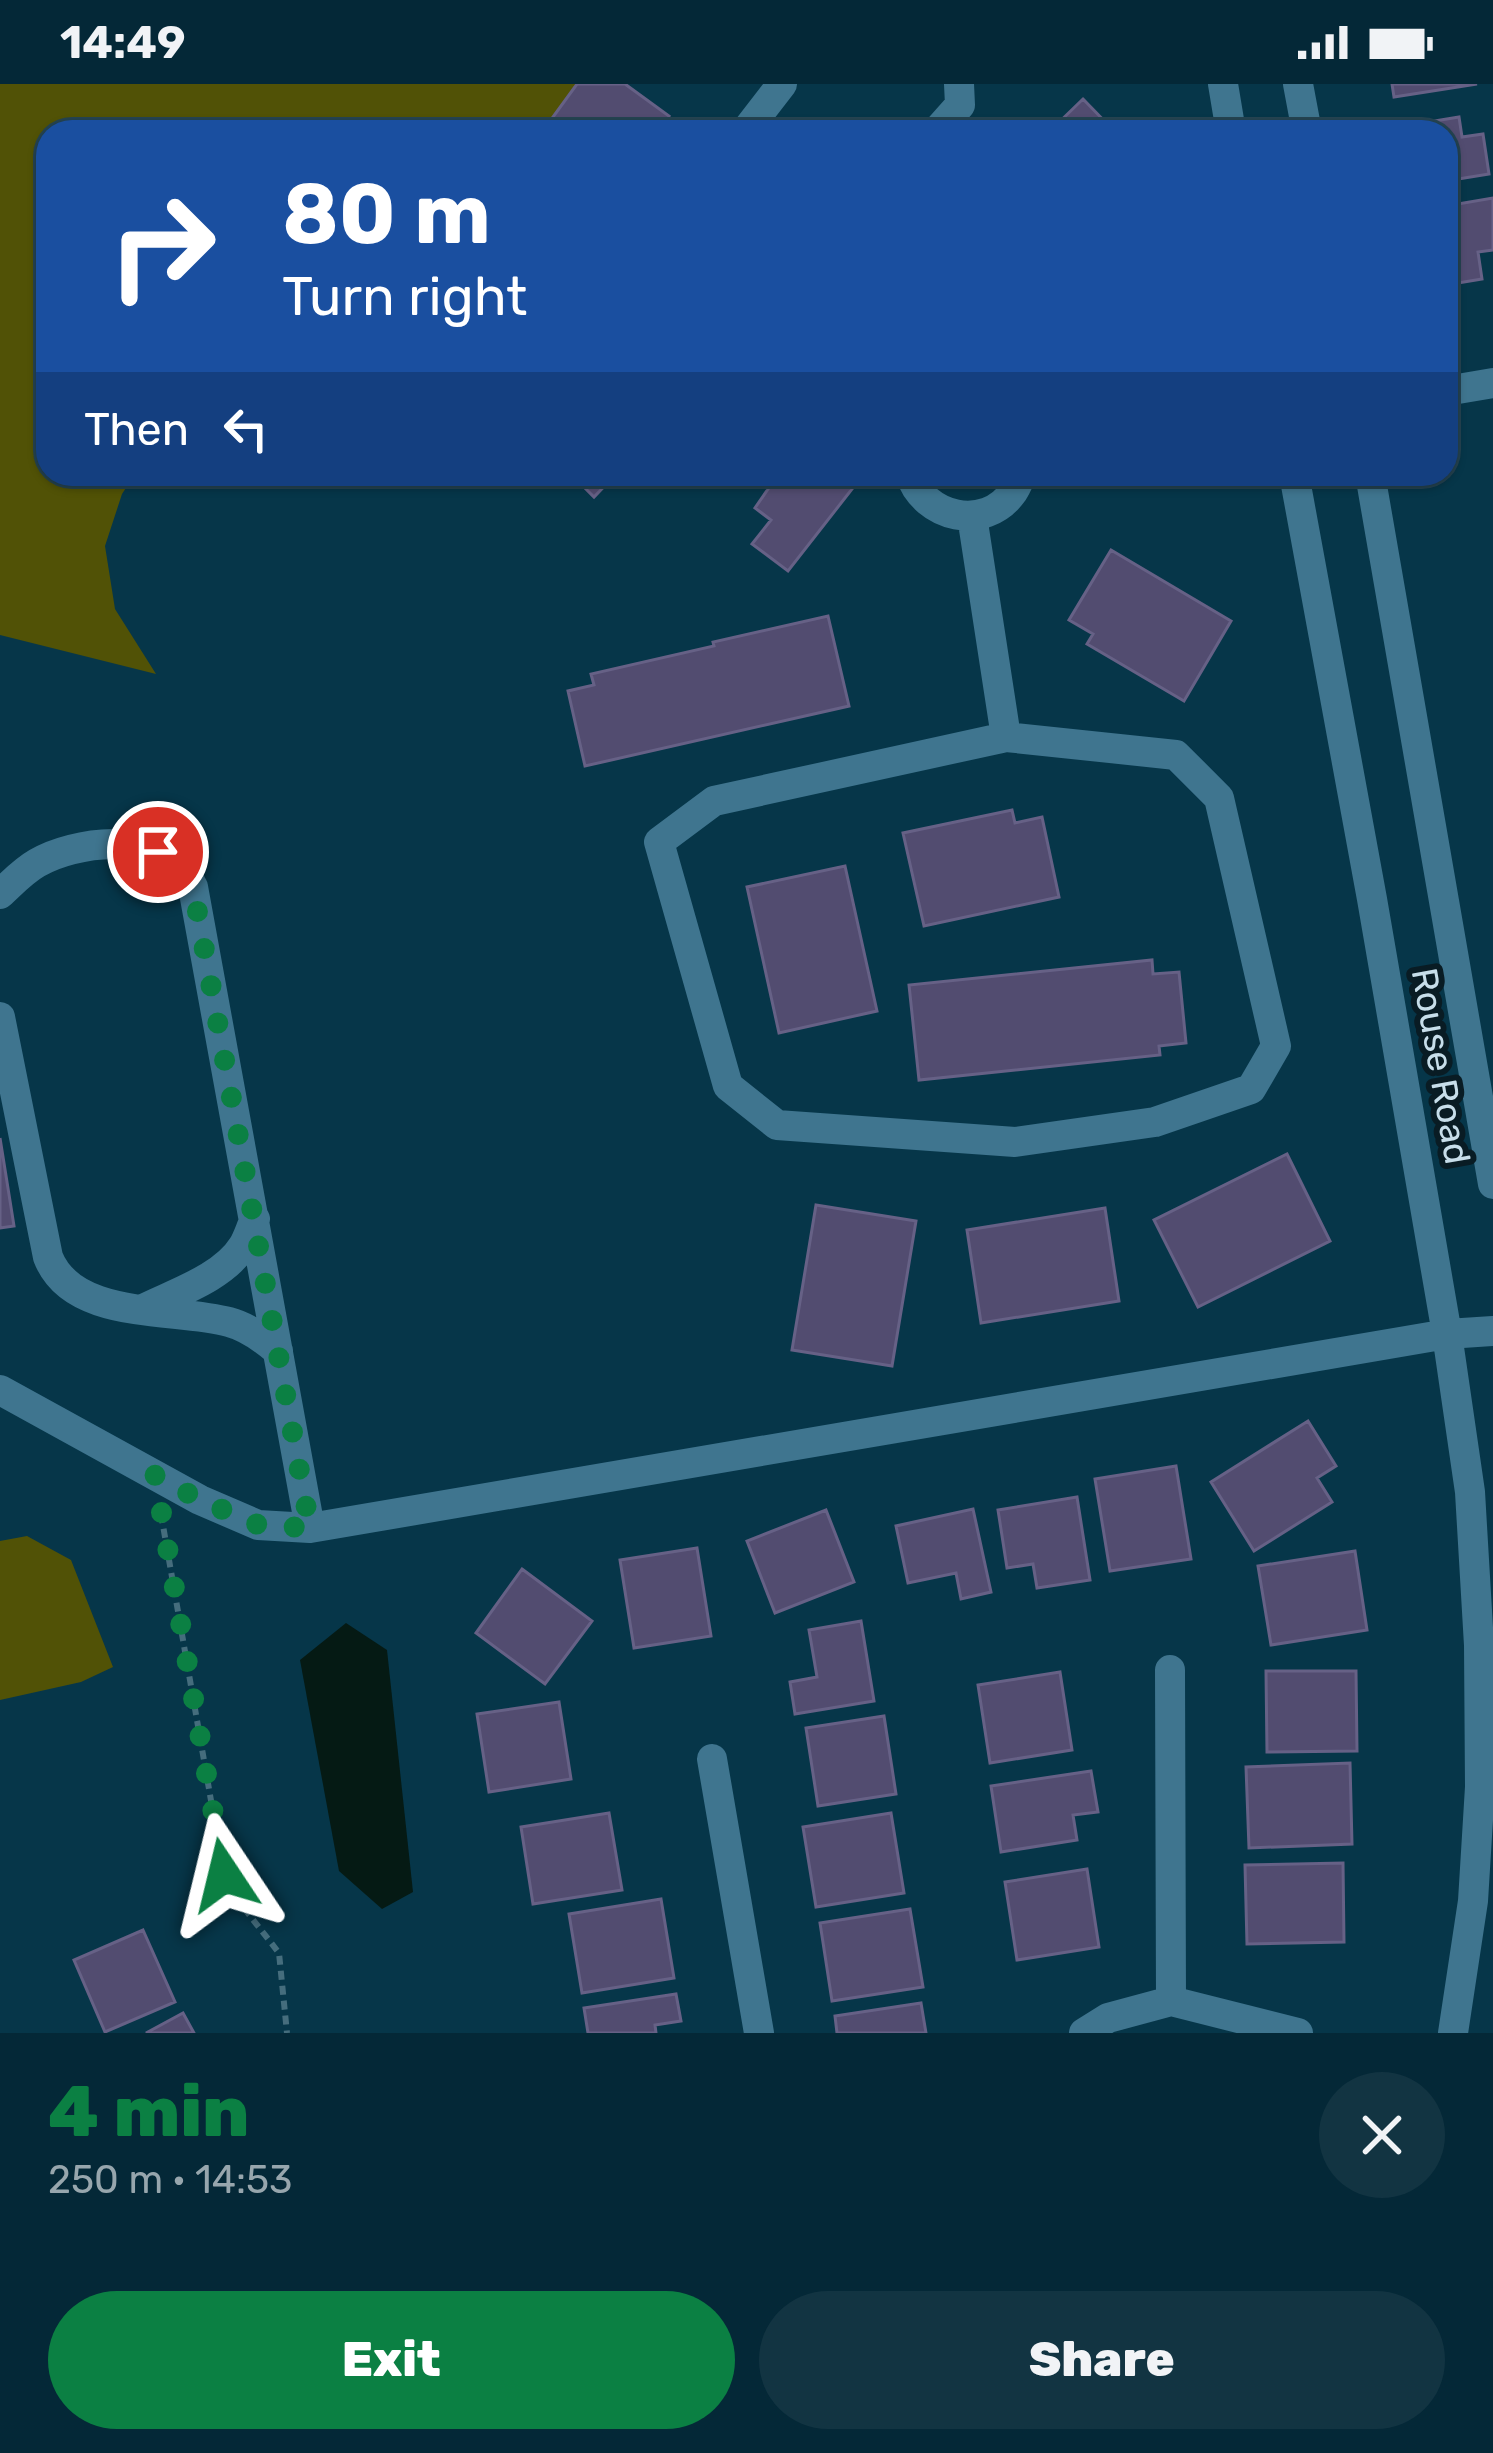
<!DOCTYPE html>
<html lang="en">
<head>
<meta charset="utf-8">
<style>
	body { margin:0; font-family:Rubik,sans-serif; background:#123442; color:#f1f3f6; height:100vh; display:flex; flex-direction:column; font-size:45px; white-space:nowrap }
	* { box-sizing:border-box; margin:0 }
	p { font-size:39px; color:#97a6ad }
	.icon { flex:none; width:66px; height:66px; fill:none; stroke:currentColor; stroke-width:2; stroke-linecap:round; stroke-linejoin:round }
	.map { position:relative; height:1949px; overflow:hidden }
	.sheet { display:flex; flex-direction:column; background:#042837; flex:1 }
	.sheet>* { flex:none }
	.banner { position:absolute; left:36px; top:36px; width:1422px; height:366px; border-radius:36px; box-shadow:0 3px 9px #0004,0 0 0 3px #254452; background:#1a4fa0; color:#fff; overflow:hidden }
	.pin { position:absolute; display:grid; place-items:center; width:102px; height:102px; color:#fff; margin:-51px; border:6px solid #fff; border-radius:50%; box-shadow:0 3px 12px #0007 }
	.me { position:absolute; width:132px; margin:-66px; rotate:350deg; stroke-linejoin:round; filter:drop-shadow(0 0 9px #0008) }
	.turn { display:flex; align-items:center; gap:42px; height:252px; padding:0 48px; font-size:54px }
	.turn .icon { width:156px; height:156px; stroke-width:2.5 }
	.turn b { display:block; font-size:84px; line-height:102px }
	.then { display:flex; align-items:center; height:114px; padding:0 48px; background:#0003; gap:24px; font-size:45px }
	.round { display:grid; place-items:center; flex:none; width:126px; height:126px; border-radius:63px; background:#123442 }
	.summary { display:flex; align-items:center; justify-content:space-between; height:204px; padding:0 48px }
	h1 { font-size:72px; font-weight:800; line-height:90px; color:#0b8043 }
	.button { display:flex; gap:24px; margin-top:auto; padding:24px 48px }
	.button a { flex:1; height:138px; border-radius:72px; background:#0b8043; color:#fff; font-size:48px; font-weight:800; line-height:138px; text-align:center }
	.button a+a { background:#123442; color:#f1f3f6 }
	.status { display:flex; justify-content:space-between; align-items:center; height:84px; padding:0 60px; background:#042837; direction:ltr }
	.status svg { height:33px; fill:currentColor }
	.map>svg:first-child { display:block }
</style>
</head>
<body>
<div class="status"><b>14:49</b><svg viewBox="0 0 49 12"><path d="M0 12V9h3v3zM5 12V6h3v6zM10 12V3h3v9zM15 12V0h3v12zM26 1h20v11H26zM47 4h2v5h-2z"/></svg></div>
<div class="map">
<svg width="1493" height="1949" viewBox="0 0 1493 1949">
	<rect width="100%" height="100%" fill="#063649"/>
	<path fill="#515206" d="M 0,0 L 603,0 L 592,48 L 48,48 L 48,390 L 135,390 L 122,410 L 105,462 L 115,525 L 156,590 L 0,551 Z
		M 27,1452 L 71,1476 L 113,1583 L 81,1598 L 0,1616 L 0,1457 Z"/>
	<path fill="#051a14" d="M 346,1539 L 387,1566 L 413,1808 L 382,1825 L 339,1787 L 300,1576 Z"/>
	<path fill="#524c70" stroke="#666186" stroke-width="3" d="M 577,0 L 625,0 L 669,32 L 657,48 L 542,48 Z
		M 1392,0 L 1477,0 L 1394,13 Z
		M 1083,15 L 1115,48 L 1049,48 Z
		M 1459,33 L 1462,53 L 1483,50 L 1489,90 L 1446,97 L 1446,48 L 1399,48 L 1398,43 Z
		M 1493,114 L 1493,166 L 1478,168 L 1482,195 L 1446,201 L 1446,122 Z
		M 571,390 L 616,390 L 594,413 Z
		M 749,390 L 832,390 L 852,405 L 788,487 L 752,460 L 771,436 L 755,424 L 768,405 Z
		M 1111,466 L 1231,537 L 1184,617 L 1087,560 L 1093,550 L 1069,536 Z
		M 828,532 L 849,622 L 585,682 L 568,607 L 594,601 L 591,590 L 714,562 L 713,558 Z
		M 1012,726 L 1015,739 L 1042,733 L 1059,813 L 924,842 L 903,749 Z
		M 845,782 L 877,927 L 779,949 L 747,803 Z
		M 1152,876 L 1153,890 L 1179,888 L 1186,959 L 1159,962 L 1160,971 L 919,996 L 909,901 Z
		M 0,1054 L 14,1142 L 0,1144 Z
		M 1287,1070 L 1330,1157 L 1198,1223 L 1154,1136 Z
		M 816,1121 L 916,1137 L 892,1282 L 792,1266 Z
		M 1105,1124 L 1119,1217 L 981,1239 L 967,1146 Z
		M 1308,1337 L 1336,1382 L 1317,1394 L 1332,1418 L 1254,1467 L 1211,1398 Z
		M 1176,1382 L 1191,1475 L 1110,1487 L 1095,1395 Z
		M 1077,1413 L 1090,1496 L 1037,1504 L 1033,1480 L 1007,1484 L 998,1426 Z
		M 973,1425 L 991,1508 L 961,1515 L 956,1489 L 908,1499 L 896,1442 Z
		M 826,1426 L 854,1498 L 775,1529 L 747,1457 Z
		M 697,1464 L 711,1552 L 634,1564 L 620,1476 Z
		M 1355,1467 L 1367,1546 L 1271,1561 L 1258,1482 Z
		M 522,1485 L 592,1537 L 545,1600 L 476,1549 Z
		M 861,1537 L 874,1617 L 795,1630 L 790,1598 L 817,1593 L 809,1546 Z
		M 1266,1587 L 1356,1587 L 1357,1667 L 1267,1668 Z
		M 1060,1588 L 1072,1666 L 990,1679 L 978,1601 Z
		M 559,1618 L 571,1695 L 489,1708 L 477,1630 Z
		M 884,1632 L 896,1710 L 818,1722 L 806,1644 Z
		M 1350,1679 L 1352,1760 L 1249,1764 L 1246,1683 Z
		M 1091,1687 L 1098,1728 L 1073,1731 L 1077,1756 L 1001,1768 L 991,1702 Z
		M 609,1729 L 622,1806 L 533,1820 L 521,1743 Z
		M 891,1729 L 904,1809 L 816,1823 L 803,1743 Z
		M 1343,1779 L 1344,1858 L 1247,1860 L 1245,1781 Z
		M 1087,1785 L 1099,1863 L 1017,1876 L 1005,1798 Z
		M 661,1815 L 674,1894 L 582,1909 L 569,1830 Z
		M 910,1825 L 923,1903 L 832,1917 L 820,1839 Z
		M 143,1846 L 175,1918 L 105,1948 L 74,1876 Z
		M 676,1910 L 681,1937 L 655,1941 L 656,1949 L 588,1949 L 584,1924 Z
		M 921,1919 L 926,1949 L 837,1949 L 835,1932 Z
		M 183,1929 L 194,1949 L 146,1949 Z"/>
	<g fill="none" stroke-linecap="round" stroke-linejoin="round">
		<path stroke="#456d7d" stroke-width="6" stroke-dasharray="9 6" stroke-linecap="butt" d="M 161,1430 L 224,1791 L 240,1819 L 279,1869 L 287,1949"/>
		<path stroke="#3f758f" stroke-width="30" d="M 1223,0 L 1231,48
			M 1298,0 L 1307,48
			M 745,48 L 782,0
			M 936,48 L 960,21 L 959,0
			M 1446,307 L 1493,299
			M 910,390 C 924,434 985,448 1013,408 C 1017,402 1019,396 1022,390
			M 1033,390 L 1078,390
			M 1294,390 L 1372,815 L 1447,1250 L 1470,1408 L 1479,1561 L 1480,1703 L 1473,1817 L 1453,1949
			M 1370,390 L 1493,1100
			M 972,432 L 1006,653
			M 1006,653 L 1176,671 L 1219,714 L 1276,962 L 1251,1005 L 1155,1038 L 1015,1058 L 777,1041 L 728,1002 L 659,758 L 714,717 Z
			M 0,810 C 12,799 23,787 37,779 C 75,757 153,748 183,786 C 188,791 190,798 193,803 L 310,1444
			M 0,933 L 48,1173 C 73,1237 174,1223 229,1238 C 248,1243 264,1255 278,1267
			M 143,1225 C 175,1209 223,1194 243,1162 C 248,1154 251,1143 255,1135
			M 0,1306 L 200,1416 L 258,1441 L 310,1444 L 1447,1250 L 1493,1247
			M 1170,1586 L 1171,1917
			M 712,1675 L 759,1949
			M 1084,1949 L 1108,1934 L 1171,1917 L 1298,1949"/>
	</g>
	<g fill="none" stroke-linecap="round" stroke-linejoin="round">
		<path stroke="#0b8043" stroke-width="21" stroke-dasharray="0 37.8" d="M 158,768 L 182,784 L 193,803 L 310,1444 L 259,1441 L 200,1416 L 155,1391 L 224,1791"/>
	</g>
	<g text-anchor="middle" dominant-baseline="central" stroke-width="12" stroke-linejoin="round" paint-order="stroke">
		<g font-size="36" fill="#c7deea" stroke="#091c24">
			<text transform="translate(1441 982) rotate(80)">Rouse Road</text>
		</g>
	</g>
</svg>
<div class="pin" style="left:158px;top:768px;background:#d93025"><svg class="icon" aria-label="arrive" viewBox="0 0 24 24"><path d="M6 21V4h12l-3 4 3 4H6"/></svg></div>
<svg class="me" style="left:224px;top:1791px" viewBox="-20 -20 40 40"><path d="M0-17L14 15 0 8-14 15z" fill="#0b8043" stroke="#fff" stroke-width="4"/></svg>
<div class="banner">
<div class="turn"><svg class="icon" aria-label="right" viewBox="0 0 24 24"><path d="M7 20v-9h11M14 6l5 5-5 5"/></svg><div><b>80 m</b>Turn right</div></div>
<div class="then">Then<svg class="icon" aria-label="left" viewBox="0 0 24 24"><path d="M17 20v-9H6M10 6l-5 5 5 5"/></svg></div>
</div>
</div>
<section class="sheet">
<div class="summary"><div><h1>4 min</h1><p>250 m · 14:53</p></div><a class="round"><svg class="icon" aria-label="close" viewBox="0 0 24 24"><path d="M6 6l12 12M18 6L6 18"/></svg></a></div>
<div class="button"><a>Exit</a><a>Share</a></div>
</section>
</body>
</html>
